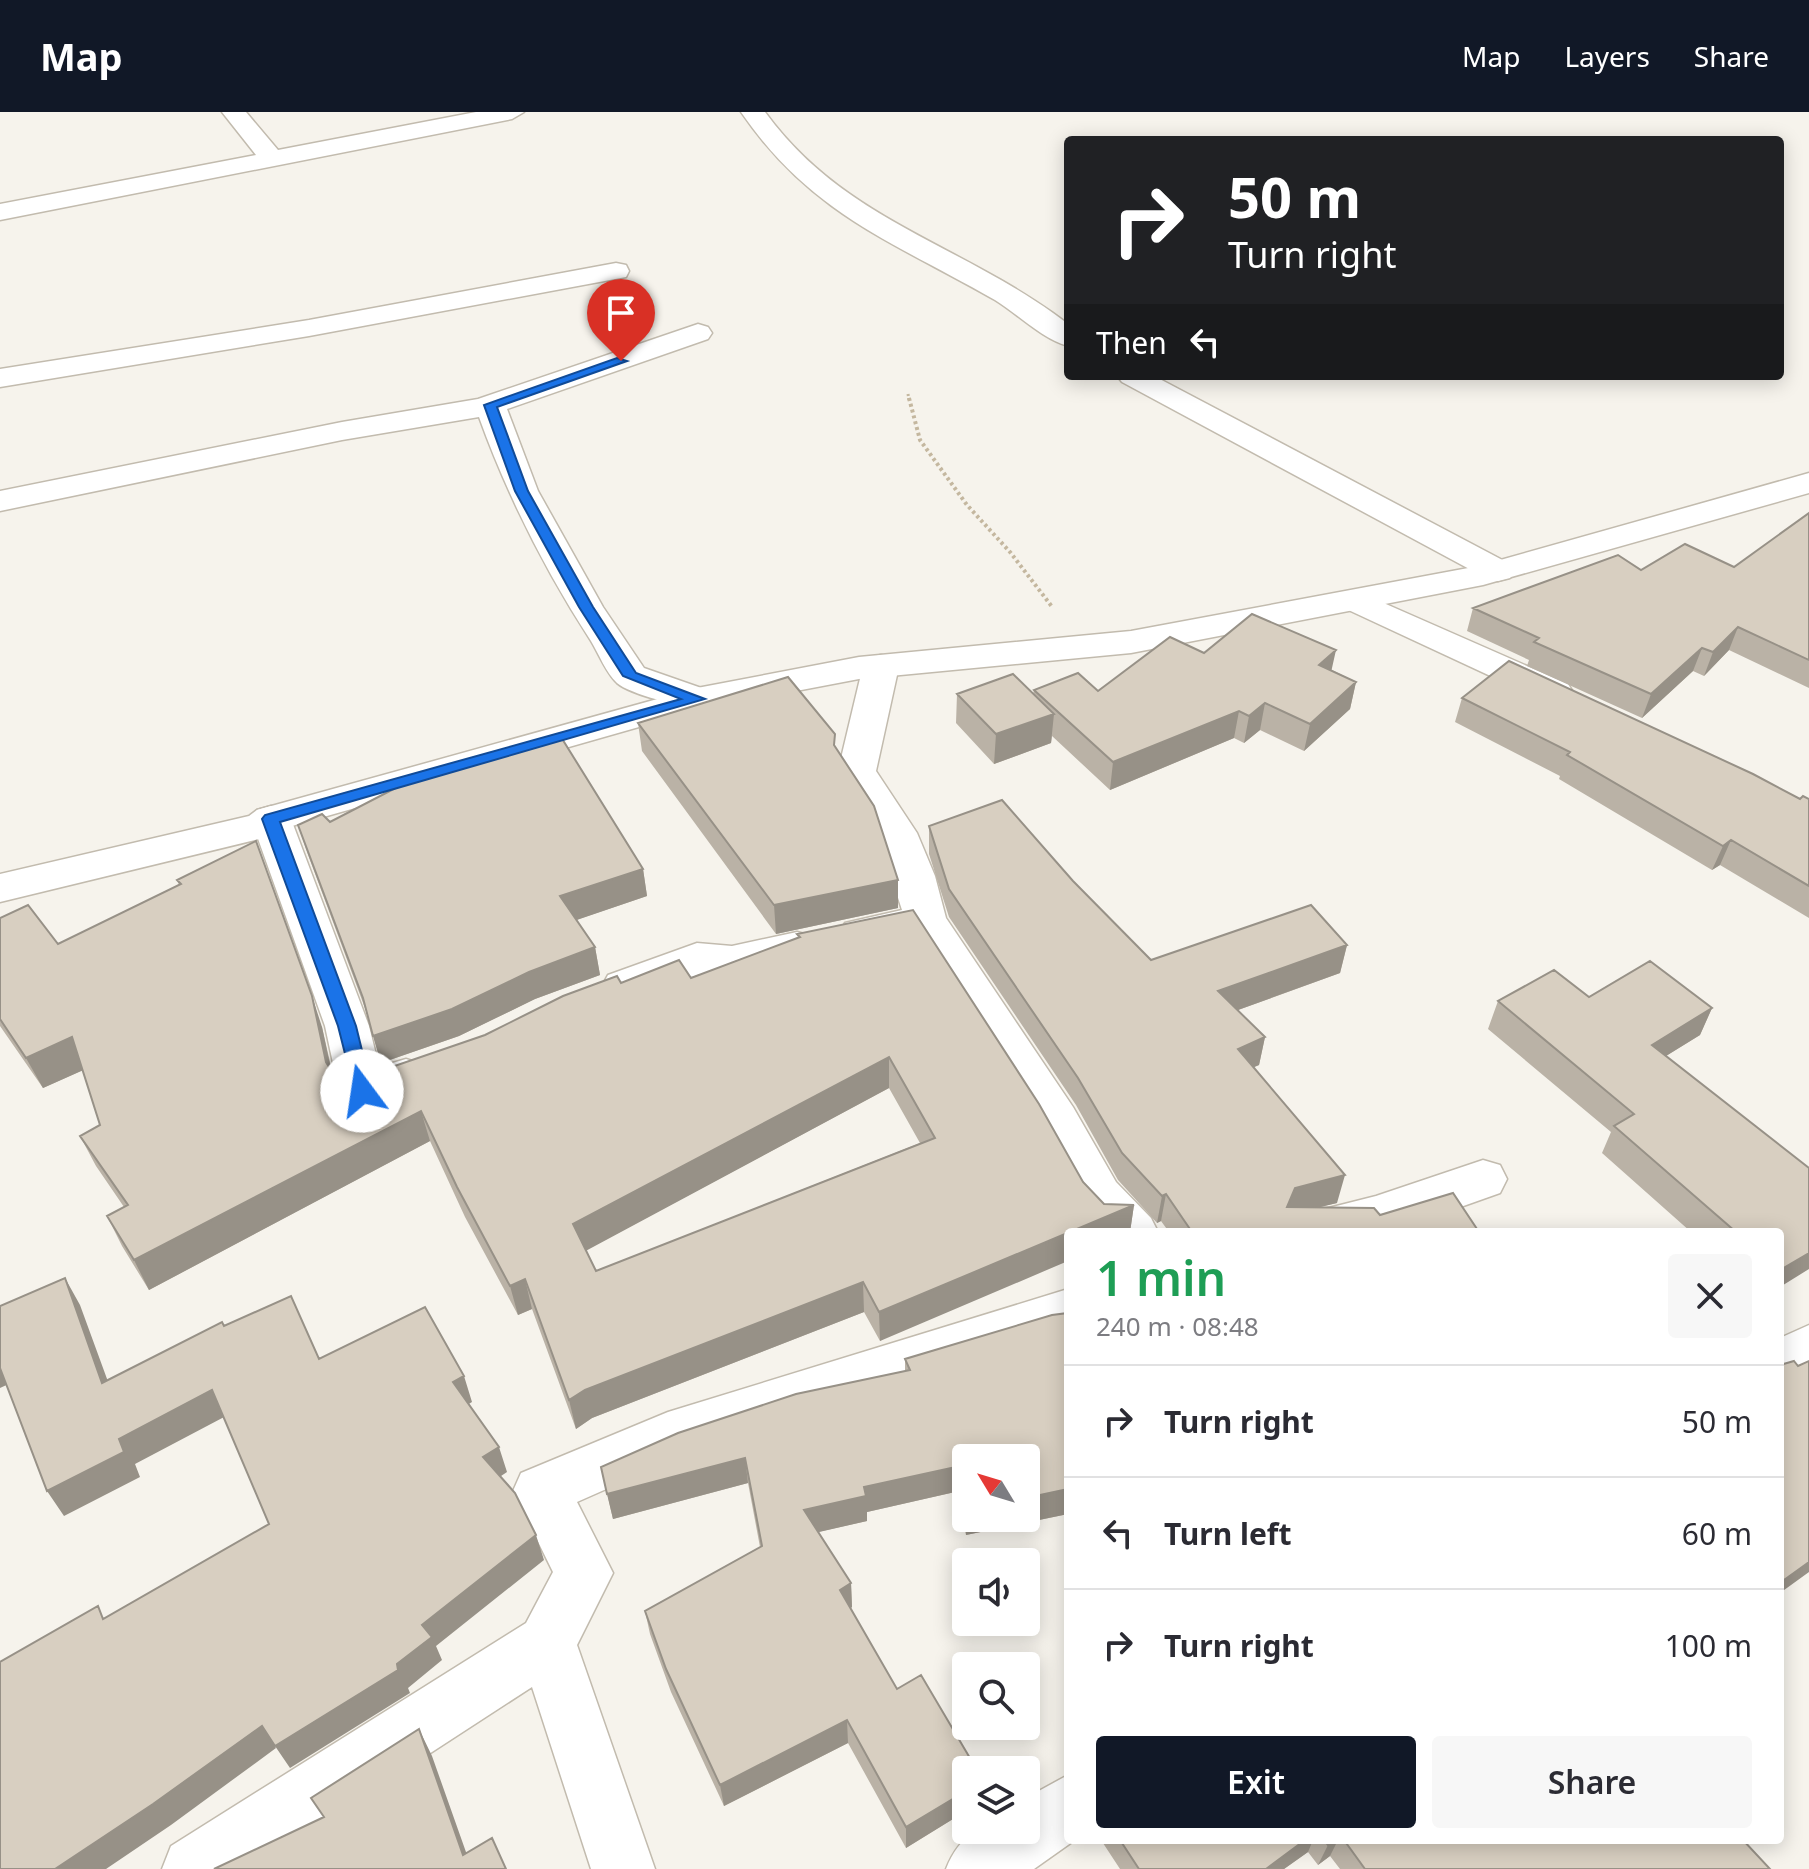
<!DOCTYPE html>
<html lang="en">
<head>
<meta charset="utf-8">
<style>
	body { margin:0; font-family:"Noto Sans",sans-serif; background:#f7f7f7; color:#2b2b33; height:100vh; display:flex; flex-direction:column; font-size:30px; white-space:nowrap }
	* { box-sizing:border-box; margin:0 }
	p { font-size:26px; color:#7c7c81 }
	.icon { flex:none; width:44px; height:44px; fill:none; stroke:currentColor; stroke-width:2; stroke-linecap:round; stroke-linejoin:round }
	.map { position:relative; flex:1; overflow:hidden }
	.side { position:absolute; left:1064px; top:1116px; width:720px; height:616px; display:flex; flex-direction:column; background:#fff; border-radius:8px; box-shadow:0 4px 20px #0003 }
	.side>* { flex:none }
	.guide { position:absolute; left:1064px; top:24px; width:720px; height:244px; border-radius:8px; box-shadow:0 4px 20px #0003; background:#202124; color:#fff; overflow:hidden }
	.needle { width:52px; rotate:308deg }
	.fabs { position:absolute; left:952px; top:1332px; display:grid; gap:16px }
	.fabs a { display:grid; place-items:center; width:88px; height:88px; border-radius:8px; background:#fff; box-shadow:0 4px 20px #0003; font-size:40px }
	.pin { position:absolute; display:grid; place-items:center; width:68px; height:68px; color:#fff; margin:-82px -34px; border-radius:50% 50% 50% 0; rotate:-45deg; box-shadow:0 0 8px #0007 }
	.pin .icon { rotate:45deg }
	.me { position:absolute; width:88px; margin:-44px; rotate:346deg; stroke-linejoin:round; filter:drop-shadow(0 0 6px #0008) }
	.turn { display:flex; align-items:center; gap:28px; height:168px; padding:0 32px; font-size:36px }
	.turn .icon { width:104px; height:104px; stroke-width:2.5 }
	.turn b { display:block; font-size:56px; line-height:68px }
	.then { display:flex; align-items:center; height:76px; padding:0 32px; background:#0003; gap:16px; font-size:30px }
	.round { display:grid; place-items:center; flex:none; width:84px; height:84px; border-radius:8px; background:#f7f7f7 }
	.overview { display:flex; align-items:center; justify-content:space-between; height:136px; padding:0 32px }
	h1 { font-size:48px; font-weight:600; line-height:60px; color:#1e9e55 }
	.action { display:flex; gap:16px; margin-top:auto; padding:16px 32px }
	.action a { flex:1; height:92px; border-radius:8px; background:#111827; color:#fff; font-size:32px; font-weight:600; line-height:92px; text-align:center }
	.action a+a { background:#f7f7f7; color:#2b2b33 }
	ul { padding:0; list-style:none }
	li { display:flex; align-items:center; gap:24px; height:112px; padding:0 32px; border-top:2px solid #e1e1e2 }
	li div { flex:1 }
	li b { display:block; font-size:30px }
	li em { font-style:normal }
	header { display:flex; align-items:center; gap:48px; box-sizing:border-box; height:112px; padding:0 40px; background:#111827; color:#fff }
	header strong { font-size:38px }
	nav { display:flex; gap:44px; margin-inline-start:auto; font-size:28px }
	.map>svg:first-child { display:block }
</style>
</head>
<body>
<header>
<strong>Map</strong>
<nav><a>Map</a><a>Layers</a><a>Share</a></nav>
</header>
<div class="map">
<svg width="1809" height="1757" viewBox="0 0 1809 1757">
	<rect width="100%" height="100%" fill="#f6f3ec"/>
	<g fill="none" stroke-linecap="round" stroke-linejoin="round">
		<g stroke="#c2bbae" stroke-width="3">
			<path id="minor" d="M 222,0 L 246,0 L 278,38 L 476,0 L 524,0 L 512,7 L 0,108 L 0,92 L 256,43 Z
				M 741,0 L 765,0 C 841,105 953,130 1053,201 L 1068,212 L 1068,234 C 1042,227 1018,202 995,188 C 892,129 812,103 741,0 Z
				M 616,151 L 626,153 L 629,159 L 626,165 L 309,224 L 0,275 L 0,257 L 309,208 Z
				M 698,212 L 708,215 L 712,221 L 708,227 L 507,297 L 538,379 L 603,495 L 644,556 L 710,579 L 716,587 L 710,595 C 693,599 631,583 617,571 C 606,561 599,542 591,529 C 545,458 508,385 479,305 L 342,328 L 0,399 L 0,379 L 342,310 L 478,287 Z
				M 1117,264 L 1154,264 L 1510,452 L 1515,459 L 1510,466 L 1498,469 L 1486,466 L 1122,270 Z
				M 1354,478 L 1568,572 L 1573,580 L 1568,588 L 1555,591 L 1542,588 L 1342,495 L 1337,488 L 1342,481 Z
				M 881,543 L 894,546 L 899,554 L 876,659 L 917,721 L 935,764 L 946,806 L 1073,995 L 1116,1070 L 1151,1106 L 1158,1120 L 1102,1120 L 1082,1098 L 1039,1021 L 914,825 L 860,837 L 845,833 L 839,822 L 845,811 L 902,798 L 877,721 L 838,659 L 863,554 L 868,546 Z
				M 271,694 L 285,698 L 291,707 L 369,914 L 379,955 L 406,947 L 422,952 L 429,964 L 422,976 L 362,997 L 346,991 L 339,979 L 325,914 L 251,707 L 257,698 Z
				M 797,820 L 812,824 L 818,835 L 812,846 L 732,864 L 700,862 L 624,890 L 608,885 L 602,874 L 608,863 L 697,831 L 732,834 Z
				M 1483,1048 L 1500,1053 L 1507,1067 L 1500,1081 L 1390,1120 L 1282,1120 L 1289,1106 L 1376,1084 Z
				M 1068,1177 L 1068,1221 L 860,1284 L 681,1344 L 577,1390 L 613,1461 L 577,1533 L 655,1757 L 591,1757 L 532,1575 L 252,1757 L 162,1757 L 171,1734 L 526,1511 L 553,1460 L 513,1379 L 521,1361 L 668,1300 Z
				M 1809,1213 L 1809,1264 L 1780,1277 L 1780,1226 Z
				M 1068,1663 L 1068,1728 L 1075,1728 L 1034,1757 L 946,1757 C 964,1713 984,1718 1026,1718 L 1026,1686 Z"/>
		</g>
		<g stroke="#c2bbae" stroke-width="3">
			<path id="tertiary" d="M 1809,361 L 1809,381 L 1483,473 L 1131,541 L 859,567 L 702,597 L 285,716 L 276,723 L 0,790 L 0,762 L 249,704 L 257,698 L 697,576 L 859,545 L 1131,519 L 1479,454 Z"/>
		</g>
		<path stroke="#c4b79f" stroke-width="3" stroke-dasharray="2 2" stroke-linecap="butt" d="M 908,282 L 909,288"/>
		<path stroke="#c4b79f" stroke-width="4" stroke-dasharray="3 3" stroke-linecap="butt" d="M 909,286 L 920,328 L 967,393 L 1010,440 L 1053,496"/>
		<use href="#minor" fill="#fff" fill-rule="evenodd"/>
		<use href="#tertiary" fill="#fff" fill-rule="evenodd"/>
	</g>
	<path fill="#bab2a6" fill-rule="evenodd" d="M 1809,401 L 1809,576 L 1729,538 L 1704,564 L 1693,559 L 1642,606 L 1527,554 L 1529,548 L 1467,519 L 1473,496 L 1641,458 L 1734,455 Z
		M 1204,541 L 1332,558 L 1356,570 L 1350,597 L 1304,639 L 1260,618 L 1244,631 L 1234,626 L 1110,678 L 1052,624 L 1051,631 L 994,652 L 956,611 L 957,582 L 1033,582 L 1034,578 L 1098,579 Z
		M 1462,586 L 1800,687 L 1809,687 L 1809,806 L 1720,753 L 1712,758 L 1559,667 L 1560,664 L 1455,610 Z
		M 638,611 L 898,796 L 776,822 L 642,639 Z
		M 330,710 L 643,757 L 647,784 L 576,808 L 595,835 L 600,863 L 535,887 L 459,924 L 381,951 L 366,899 L 307,740 L 298,713 Z
		M 929,714 L 1073,769 L 1151,848 L 1347,833 L 1340,861 L 1238,898 L 1265,925 L 1259,953 L 1253,955 L 1337,1091 L 1319,1095 L 1380,1103 L 1479,1120 L 1169,1120 L 1161,1109 L 1157,1111 L 1118,1068 L 1076,993 L 949,805 L 929,742 Z
		M 177,768 L 322,915 L 332,959 L 334,963 L 351,969 L 485,923 L 621,871 L 691,866 L 798,826 L 797,822 L 1083,1070 L 1104,1092 L 1134,1093 L 1130,1120 L 1068,1120 L 880,1229 L 864,1200 L 592,1306 L 576,1317 L 532,1197 L 518,1203 L 465,1105 L 430,1029 L 149,1178 L 122,1134 L 107,1104 L 124,1095 L 96,1054 L 80,1024 L 100,1013 L 83,958 L 43,976 L 0,914 L 0,806 L 58,832 L 179,773 ZM 889,976 L 920,1031 L 596,1159 L 586,1138 Z
		M 1589,885 L 1712,896 L 1700,923 L 1666,944 L 1780,1120 L 1691,1120 L 1602,1041 L 1611,1020 L 1488,917 L 1498,889 Z
		M 1068,1201 L 1068,1402 L 966,1423 L 955,1380 L 867,1400 L 867,1409 L 818,1420 L 851,1471 L 852,1495 L 850,1497 L 897,1577 L 921,1563 L 977,1658 L 966,1658 L 966,1699 L 906,1736 L 848,1631 L 724,1694 L 671,1580 L 650,1522 L 645,1499 L 760,1435 L 748,1371 L 613,1407 L 601,1355 L 678,1321 L 796,1282 L 905,1259 L 905,1247 L 1052,1203 ZM 966,1346 L 1026,1346 L 1026,1406 L 966,1406 Z
		M 1101,1728 L 1743,1728 L 1770,1757 L 1340,1757 L 1330,1744 L 1318,1753 L 1308,1740 L 1284,1757 L 1120,1757 Z"/>
	<path fill="#979187" d="M 1738,515 L 1729,538 L 1704,564 L 1713,540 Z
		M 1702,536 L 1693,559 L 1642,606 L 1651,582 Z
		M 1336,538 L 1330,565 L 1319,553 Z
		M 1356,570 L 1350,597 L 1304,639 L 1310,612 Z
		M 1265,591 L 1260,618 L 1244,631 L 1249,604 Z
		M 1239,599 L 1234,626 L 1110,678 L 1113,650 Z
		M 1054,602 L 1051,631 L 994,652 L 996,622 Z
		M 1731,728 L 1720,753 L 1712,758 L 1723,734 Z
		M 643,757 L 647,784 L 565,812 L 560,784 Z
		M 898,768 L 898,796 L 776,822 L 774,793 Z
		M 1347,833 L 1340,861 L 1213,907 L 1218,879 Z
		M 595,835 L 600,863 L 535,887 L 459,924 L 381,951 L 373,924 L 529,860 Z
		M 312,884 L 322,915 L 336,981 L 326,950 Z
		M 1712,896 L 1700,923 L 1640,960 L 1652,933 Z
		M 72,925 L 88,956 L 43,976 L 26,946 Z
		M 1265,925 L 1259,953 L 1232,965 L 1238,937 Z
		M 889,945 L 889,976 L 580,1142 L 573,1112 Z
		M 421,999 L 430,1029 L 149,1178 L 134,1148 Z
		M 1345,1063 L 1337,1091 L 1288,1103 L 1287,1095 L 1295,1076 Z
		M 1166,1082 L 1161,1109 L 1157,1111 L 1162,1084 Z
		M 1134,1093 L 1130,1120 L 1070,1120 Z
		M 1068,1121 L 1068,1149 L 880,1229 L 879,1200 Z
		M 1809,1141 L 1809,1157 L 1780,1175 L 1780,1158 Z
		M 65,1166 L 80,1193 L 118,1297 L 102,1271 Z
		M 525,1167 L 532,1197 L 518,1203 L 510,1174 Z
		M 863,1170 L 864,1200 L 592,1306 L 576,1317 L 569,1288 L 585,1278 Z
		M 0,1251 L 13,1270 L 0,1276 Z
		M 464,1264 L 472,1290 L 462,1296 L 453,1270 Z
		M 212,1278 L 226,1304 L 135,1352 L 140,1365 L 64,1404 L 47,1379 L 119,1327 Z
		M 499,1335 L 507,1360 L 492,1370 L 483,1345 Z
		M 745,1346 L 748,1371 L 613,1407 L 607,1382 Z
		M 956,1355 L 955,1380 L 867,1400 L 867,1409 L 806,1423 L 804,1398 L 864,1375 Z
		M 1068,1377 L 1068,1402 L 966,1423 L 966,1406 L 1026,1406 L 1026,1386 Z
		M 536,1423 L 544,1448 L 436,1534 L 442,1548 L 408,1576 L 410,1581 L 290,1656 L 275,1634 L 397,1552 L 422,1513 Z
		M 1809,1450 L 1809,1460 L 1780,1481 L 1780,1473 L 1784,1468 Z
		M 851,1471 L 852,1495 L 841,1502 L 840,1478 Z
		M 847,1608 L 848,1631 L 724,1694 L 720,1673 Z
		M 262,1614 L 276,1636 L 171,1713 L 106,1757 L 55,1757 Z
		M 419,1617 L 432,1644 L 472,1757 L 463,1743 Z
		M 966,1679 L 966,1699 L 906,1736 L 906,1715 Z
		M 1305,1728 L 1313,1728 L 1308,1740 L 1284,1757 L 1266,1757 Z
		M 1334,1728 L 1338,1728 L 1330,1744 L 1318,1753 L 1328,1733 Z"/>
	<path fill="#d8cfc1" stroke="#979187" stroke-width="2" fill-rule="evenodd" d="M 1809,401 L 1809,548 L 1738,515 L 1713,540 L 1702,536 L 1651,582 L 1534,530 L 1539,526 L 1473,496 L 1618,443 L 1641,458 L 1685,432 L 1734,455 Z
		M 1252,502 L 1336,538 L 1319,553 L 1356,570 L 1310,612 L 1265,591 L 1249,604 L 1239,599 L 1113,650 L 1034,578 L 1078,561 L 1098,579 L 1170,525 L 1204,541 Z
		M 1509,549 L 1753,662 L 1800,687 L 1803,684 L 1809,687 L 1809,774 L 1731,728 L 1723,734 L 1567,643 L 1570,640 L 1462,586 Z
		M 1013,562 L 1054,602 L 996,622 L 957,582 Z
		M 788,565 L 835,622 L 834,633 L 874,694 L 898,768 L 774,793 L 638,611 Z
		M 561,625 L 643,757 L 560,784 L 595,835 L 529,860 L 452,897 L 373,924 L 363,886 L 298,713 L 322,702 L 330,710 L 413,667 Z
		M 1002,688 L 1073,769 L 1151,848 L 1311,793 L 1347,833 L 1218,879 L 1265,925 L 1238,937 L 1345,1063 L 1295,1076 L 1287,1095 L 1374,1096 L 1380,1103 L 1453,1081 L 1479,1120 L 1192,1120 L 1166,1082 L 1162,1084 L 1122,1041 L 1078,966 L 949,777 L 929,714 Z
		M 256,729 L 312,884 L 326,950 L 334,963 L 351,969 L 485,923 L 563,884 L 617,864 L 621,871 L 679,848 L 691,866 L 800,825 L 797,822 L 913,798 L 1039,992 L 1083,1070 L 1104,1092 L 1134,1093 L 879,1200 L 863,1170 L 585,1278 L 569,1288 L 525,1167 L 510,1174 L 457,1075 L 421,999 L 134,1148 L 107,1104 L 128,1093 L 80,1024 L 100,1013 L 72,925 L 26,946 L 0,907 L 0,806 L 28,793 L 58,832 L 181,772 L 177,768 ZM 889,945 L 935,1026 L 596,1159 L 573,1112 Z
		M 1650,849 L 1712,896 L 1652,933 L 1809,1056 L 1809,1141 L 1780,1158 L 1780,1120 L 1736,1120 L 1614,1014 L 1634,1002 L 1498,889 L 1554,858 L 1589,885 Z
		M 65,1166 L 102,1271 L 222,1210 L 224,1214 L 291,1184 L 319,1247 L 425,1195 L 464,1264 L 453,1270 L 499,1335 L 483,1345 L 515,1381 L 536,1423 L 422,1513 L 432,1525 L 397,1552 L 398,1558 L 275,1634 L 262,1614 L 153,1692 L 55,1757 L 0,1757 L 0,1550 L 98,1494 L 103,1507 L 269,1412 L 212,1278 L 119,1327 L 124,1340 L 47,1379 L 0,1256 L 0,1194 Z
		M 1068,1201 L 1068,1377 L 1026,1386 L 1026,1346 L 966,1346 L 966,1395 L 956,1355 L 864,1375 L 866,1384 L 804,1398 L 851,1471 L 840,1478 L 897,1577 L 921,1563 L 977,1658 L 966,1658 L 966,1679 L 906,1715 L 847,1608 L 720,1673 L 666,1557 L 645,1499 L 762,1434 L 745,1346 L 607,1382 L 601,1355 L 678,1321 L 796,1282 L 910,1258 L 905,1247 L 1052,1203 Z
		M 1794,1249 L 1798,1254 L 1809,1249 L 1809,1450 L 1784,1468 L 1780,1464 L 1780,1253 Z
		M 419,1617 L 463,1743 L 492,1726 L 506,1757 L 214,1757 L 324,1705 L 311,1686 Z
		M 1120,1728 L 1305,1728 L 1266,1757 L 1139,1757 Z
		M 1324,1728 L 1334,1728 L 1328,1733 Z
		M 1344,1728 L 1743,1728 L 1770,1757 L 1365,1757 Z"/>
	<path fill="#1a73e8" stroke="#114b97" stroke-width="2" d="M 617,246 L 627,249 L 497,295 L 528,379 L 593,495 L 636,561 L 705,587 L 280,710 L 356,914 L 372,979 L 362,987 L 356,985 L 338,914 L 262,707 L 265,703 L 681,587 L 623,564 L 579,495 L 515,379 L 484,293 Z"/>
</svg>
<div class="fabs">
<a><svg class="needle" viewBox="-14 -14 28 28"><path d="M0-13l5 13h-10z" fill="#e53935"/><path d="M0 13l5-13h-10z" fill="#7c7c81"/></svg></a>
<a><svg class="icon" aria-label="sound" viewBox="0 0 24 24"><path d="M4 9h4l5-4v14l-5-4H4zM17 9q2 3 0 6"/></svg></a>
<a><svg class="icon" aria-label="search" viewBox="0 0 24 24"><circle cx="10" cy="10" r="6"/><path d="M15 15l6 6"/></svg></a>
<a><svg class="icon" aria-label="layers" viewBox="0 0 24 24"><path d="M12 4l9 5-9 5-9-5zM3 14l9 5 9-5"/></svg></a>
</div>
<div class="pin" style="left:621px;top:249px;background:#d93025"><svg class="icon" aria-label="arrive" viewBox="0 0 24 24"><path d="M6 21V4h12l-3 4 3 4H6"/></svg></div>
<svg class="me" style="left:362px;top:979px" viewBox="-20 -20 40 40"><circle r="19" fill="#fff"/><path d="M0-13L10 11 0 6-10 11z" fill="#1a73e8"/></svg>
<div class="guide">
<div class="turn"><svg class="icon" aria-label="right" viewBox="0 0 24 24"><path d="M7 20v-9h11M14 6l5 5-5 5"/></svg><div><b>50 m</b>Turn right</div></div>
<div class="then">Then<svg class="icon" aria-label="left" viewBox="0 0 24 24"><path d="M17 20v-9H6M10 6l-5 5 5 5"/></svg></div>
</div>
<section class="side">
<div class="overview"><div><h1>1 min</h1><p>240 m · 08:48</p></div><a class="round"><svg class="icon" aria-label="close" viewBox="0 0 24 24"><path d="M6 6l12 12M18 6L6 18"/></svg></a></div>
<ul>
<li><svg class="icon" aria-label="right" viewBox="0 0 24 24"><path d="M7 20v-9h11M14 6l5 5-5 5"/></svg><div><b>Turn right</b></div><em>50 m</em></li>
<li><svg class="icon" aria-label="left" viewBox="0 0 24 24"><path d="M17 20v-9H6M10 6l-5 5 5 5"/></svg><div><b>Turn left</b></div><em>60 m</em></li>
<li><svg class="icon" aria-label="right" viewBox="0 0 24 24"><path d="M7 20v-9h11M14 6l5 5-5 5"/></svg><div><b>Turn right</b></div><em>100 m</em></li>
</ul>
<div class="action"><a>Exit</a><a>Share</a></div>
</section>
</div>
</body>
</html>
